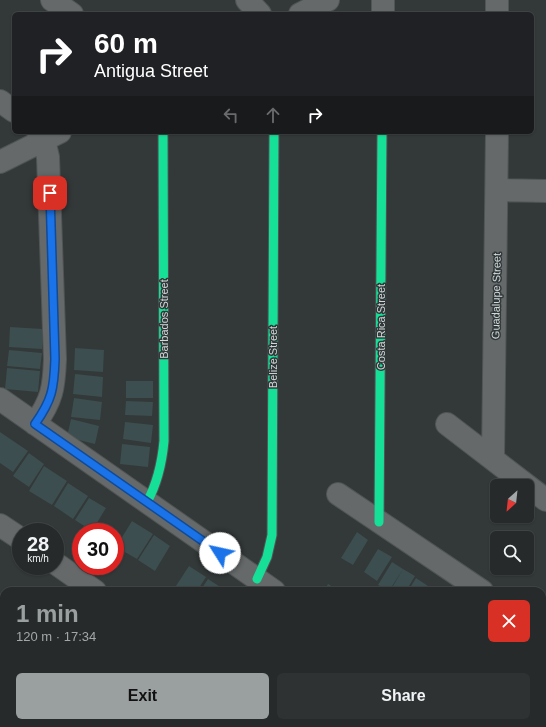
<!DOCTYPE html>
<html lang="en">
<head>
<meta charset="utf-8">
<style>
	body { margin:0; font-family:Arial,sans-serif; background:#2e3232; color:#f1f3f6; height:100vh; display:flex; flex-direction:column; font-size:15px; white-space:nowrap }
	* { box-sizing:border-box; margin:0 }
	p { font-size:13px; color:#a4a7a8 }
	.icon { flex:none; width:22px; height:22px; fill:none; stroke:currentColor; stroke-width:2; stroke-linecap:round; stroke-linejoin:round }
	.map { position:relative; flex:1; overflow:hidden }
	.drawer { position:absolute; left:0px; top:587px; width:546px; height:140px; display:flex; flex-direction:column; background:#262a2a; border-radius:12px 12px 0 0; box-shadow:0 1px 3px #0004,0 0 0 1px #424647 }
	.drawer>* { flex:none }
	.top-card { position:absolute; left:12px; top:12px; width:522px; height:122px; border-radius:6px; box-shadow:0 1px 3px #0004,0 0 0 1px #424647; background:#202124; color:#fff; overflow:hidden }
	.needle { width:26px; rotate:207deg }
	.tools { position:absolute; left:490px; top:479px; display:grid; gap:8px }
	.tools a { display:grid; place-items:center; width:44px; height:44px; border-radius:6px; background:#262a2a; box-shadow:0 1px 3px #0004,0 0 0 1px #424647; font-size:20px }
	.speed { position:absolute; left:12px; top:523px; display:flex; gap:8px; font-size:20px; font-weight:700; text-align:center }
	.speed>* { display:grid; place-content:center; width:52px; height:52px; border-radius:50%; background:#262a2a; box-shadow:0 1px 3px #0004,0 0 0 1px #424647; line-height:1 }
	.speed small { font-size:10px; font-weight:400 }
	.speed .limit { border:6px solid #d22; background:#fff; color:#111 }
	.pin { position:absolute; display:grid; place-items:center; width:34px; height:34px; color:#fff; margin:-17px; border-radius:8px; box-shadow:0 2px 6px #0006 }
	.me { position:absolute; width:44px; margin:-22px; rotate:305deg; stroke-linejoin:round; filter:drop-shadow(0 0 3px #0008) }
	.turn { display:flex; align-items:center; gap:14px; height:84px; padding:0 16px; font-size:18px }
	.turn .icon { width:52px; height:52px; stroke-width:2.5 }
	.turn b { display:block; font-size:28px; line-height:34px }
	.lanes { display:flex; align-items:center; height:38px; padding:0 16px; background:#0003; justify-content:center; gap:20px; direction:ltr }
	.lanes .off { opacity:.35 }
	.round { display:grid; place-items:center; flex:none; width:42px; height:42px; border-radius:6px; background:#2e3232 }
	.summary { display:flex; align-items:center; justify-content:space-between; height:68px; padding:0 16px }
	h1 { font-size:24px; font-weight:600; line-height:30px; color:#9a9f9f }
	.button { display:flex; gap:8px; margin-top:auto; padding:8px 16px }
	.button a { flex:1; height:46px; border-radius:6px; background:#9a9f9f; color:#111; font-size:16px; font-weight:600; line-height:46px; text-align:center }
	.button a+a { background:#2e3232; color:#f1f3f6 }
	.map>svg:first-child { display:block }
</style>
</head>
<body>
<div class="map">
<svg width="546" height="727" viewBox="0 0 546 727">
	<rect width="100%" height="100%" fill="#333838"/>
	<path fill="#3c4e4f" d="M 10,327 L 43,329 L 42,349 L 9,347 Z
		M 75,348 L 104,350 L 103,372 L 74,370 Z
		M 9,350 L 42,353 L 40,369 L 7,366 Z
		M 7,368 L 40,371 L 38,392 L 5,389 Z
		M 75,374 L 103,377 L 102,397 L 73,394 Z
		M 126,381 L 153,381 L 153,398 L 126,398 Z
		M 74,398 L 102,402 L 100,420 L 71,417 Z
		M 126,401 L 153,402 L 152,416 L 125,415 Z
		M 71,419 L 99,426 L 95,444 L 67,437 Z
		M 125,422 L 153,425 L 151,443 L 123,439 Z
		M 0,432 L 28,451 L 13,472 L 0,463 Z
		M 122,444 L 150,447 L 148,467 L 120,464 Z
		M 29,453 L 44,464 L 29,487 L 13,476 Z
		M 44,466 L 67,481 L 52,505 L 29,491 Z
		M 68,483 L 88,496 L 73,519 L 54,506 Z
		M 89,498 L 106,508 L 92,531 L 75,520 Z
		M 132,521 L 153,534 L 137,559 L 116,547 Z
		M 357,532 L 368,540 L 353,565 L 341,558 Z
		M 154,535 L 170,546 L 155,571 L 138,560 Z
		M 378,549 L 392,557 L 377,581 L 364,572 Z
		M 392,562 L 403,569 L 389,591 L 378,585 Z
		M 189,566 L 206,577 L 197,591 L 177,591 L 174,589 Z
		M 403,569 L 415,576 L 406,591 L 390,591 Z
		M 416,578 L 428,586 L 425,591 L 408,591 Z
		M 208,579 L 225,590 L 224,591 L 200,591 Z
		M 328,584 L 340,591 L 324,591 Z
		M 0,593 L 4,595 L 4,605 L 0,611 Z
		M 386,723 L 409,723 L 407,727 L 383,727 Z
		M 411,723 L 418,723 L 424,727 L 409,727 Z"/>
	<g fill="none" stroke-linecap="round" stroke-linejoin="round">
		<g stroke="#4f5454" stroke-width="24">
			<path id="street" d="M 52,0 L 72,14
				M 247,0 L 260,14
				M 383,0 L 383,14
				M 497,0 L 497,14
				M 300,14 L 328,0
				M 0,101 L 14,111
				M 0,162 L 60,132
				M 497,190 L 546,191
				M 0,399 L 274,591
				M 35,424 C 52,400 54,388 55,359 L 48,157 L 44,140 L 38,132
				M 447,424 L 546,500
				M 493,459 L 497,132
				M 338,494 L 482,591
				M 0,525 L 21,539
				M 55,563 L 95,591
				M 542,631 L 546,634
				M 0,644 L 4,646
				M 0,704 L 4,702
				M 116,723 L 122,727
				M 283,723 L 289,727
				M 464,723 L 469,727"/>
		</g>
		<g stroke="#4f5454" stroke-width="11">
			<path id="fast" d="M 147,502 C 158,482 162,463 164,441 L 163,132
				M 379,522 L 382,132
				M 257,579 L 267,557 L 272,535 L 274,132"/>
		</g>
		<use href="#street" stroke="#666969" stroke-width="22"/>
		<use href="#fast" stroke="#16e098" stroke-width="9"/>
	</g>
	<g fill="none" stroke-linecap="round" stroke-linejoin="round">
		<g stroke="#114b97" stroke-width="10">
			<path id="route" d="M 50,193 L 55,359 C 54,389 52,400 35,424 L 220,553"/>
		</g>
		<use href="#route" stroke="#1a73e8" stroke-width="7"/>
	</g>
	<g text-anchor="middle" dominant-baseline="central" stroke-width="3" stroke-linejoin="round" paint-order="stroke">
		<g font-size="11" fill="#d2d7d7" stroke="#31393a">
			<text transform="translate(496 296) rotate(-89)">Guadalupe Street</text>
			<text transform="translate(164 319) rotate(-90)">Barbados Street</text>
			<text transform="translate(381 327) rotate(-90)">Costa Rica Street</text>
			<text transform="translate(273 357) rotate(-90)">Belize Street</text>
		</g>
	</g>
</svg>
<div class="tools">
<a><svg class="needle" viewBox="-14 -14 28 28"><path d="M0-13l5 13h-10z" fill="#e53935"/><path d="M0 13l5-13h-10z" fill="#a4a7a8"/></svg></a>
<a><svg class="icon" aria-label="search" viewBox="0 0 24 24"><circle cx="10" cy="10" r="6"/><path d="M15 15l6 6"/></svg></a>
</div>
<div class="speed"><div>28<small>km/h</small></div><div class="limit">30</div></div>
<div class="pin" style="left:50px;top:193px;background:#d93025"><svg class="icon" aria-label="arrive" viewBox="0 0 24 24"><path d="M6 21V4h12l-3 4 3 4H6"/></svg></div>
<svg class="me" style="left:220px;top:553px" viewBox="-20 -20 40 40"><circle r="19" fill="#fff"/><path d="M0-13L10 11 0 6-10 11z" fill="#1a73e8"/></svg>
<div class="top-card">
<div class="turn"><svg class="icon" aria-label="right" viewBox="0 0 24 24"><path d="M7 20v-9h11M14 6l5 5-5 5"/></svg><div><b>60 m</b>Antigua Street</div></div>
<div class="lanes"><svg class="icon off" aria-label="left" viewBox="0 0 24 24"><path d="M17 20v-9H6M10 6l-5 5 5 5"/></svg><svg class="icon off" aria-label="ahead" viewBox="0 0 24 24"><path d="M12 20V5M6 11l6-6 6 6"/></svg><svg class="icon" aria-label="right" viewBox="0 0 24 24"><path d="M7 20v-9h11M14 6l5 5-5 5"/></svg></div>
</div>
<section class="drawer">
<div class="summary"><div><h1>1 min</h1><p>120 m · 17:34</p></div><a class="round" style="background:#d93025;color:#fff"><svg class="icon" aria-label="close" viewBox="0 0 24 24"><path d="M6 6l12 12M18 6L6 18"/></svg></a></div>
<div class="button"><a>Exit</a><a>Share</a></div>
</section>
</div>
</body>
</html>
